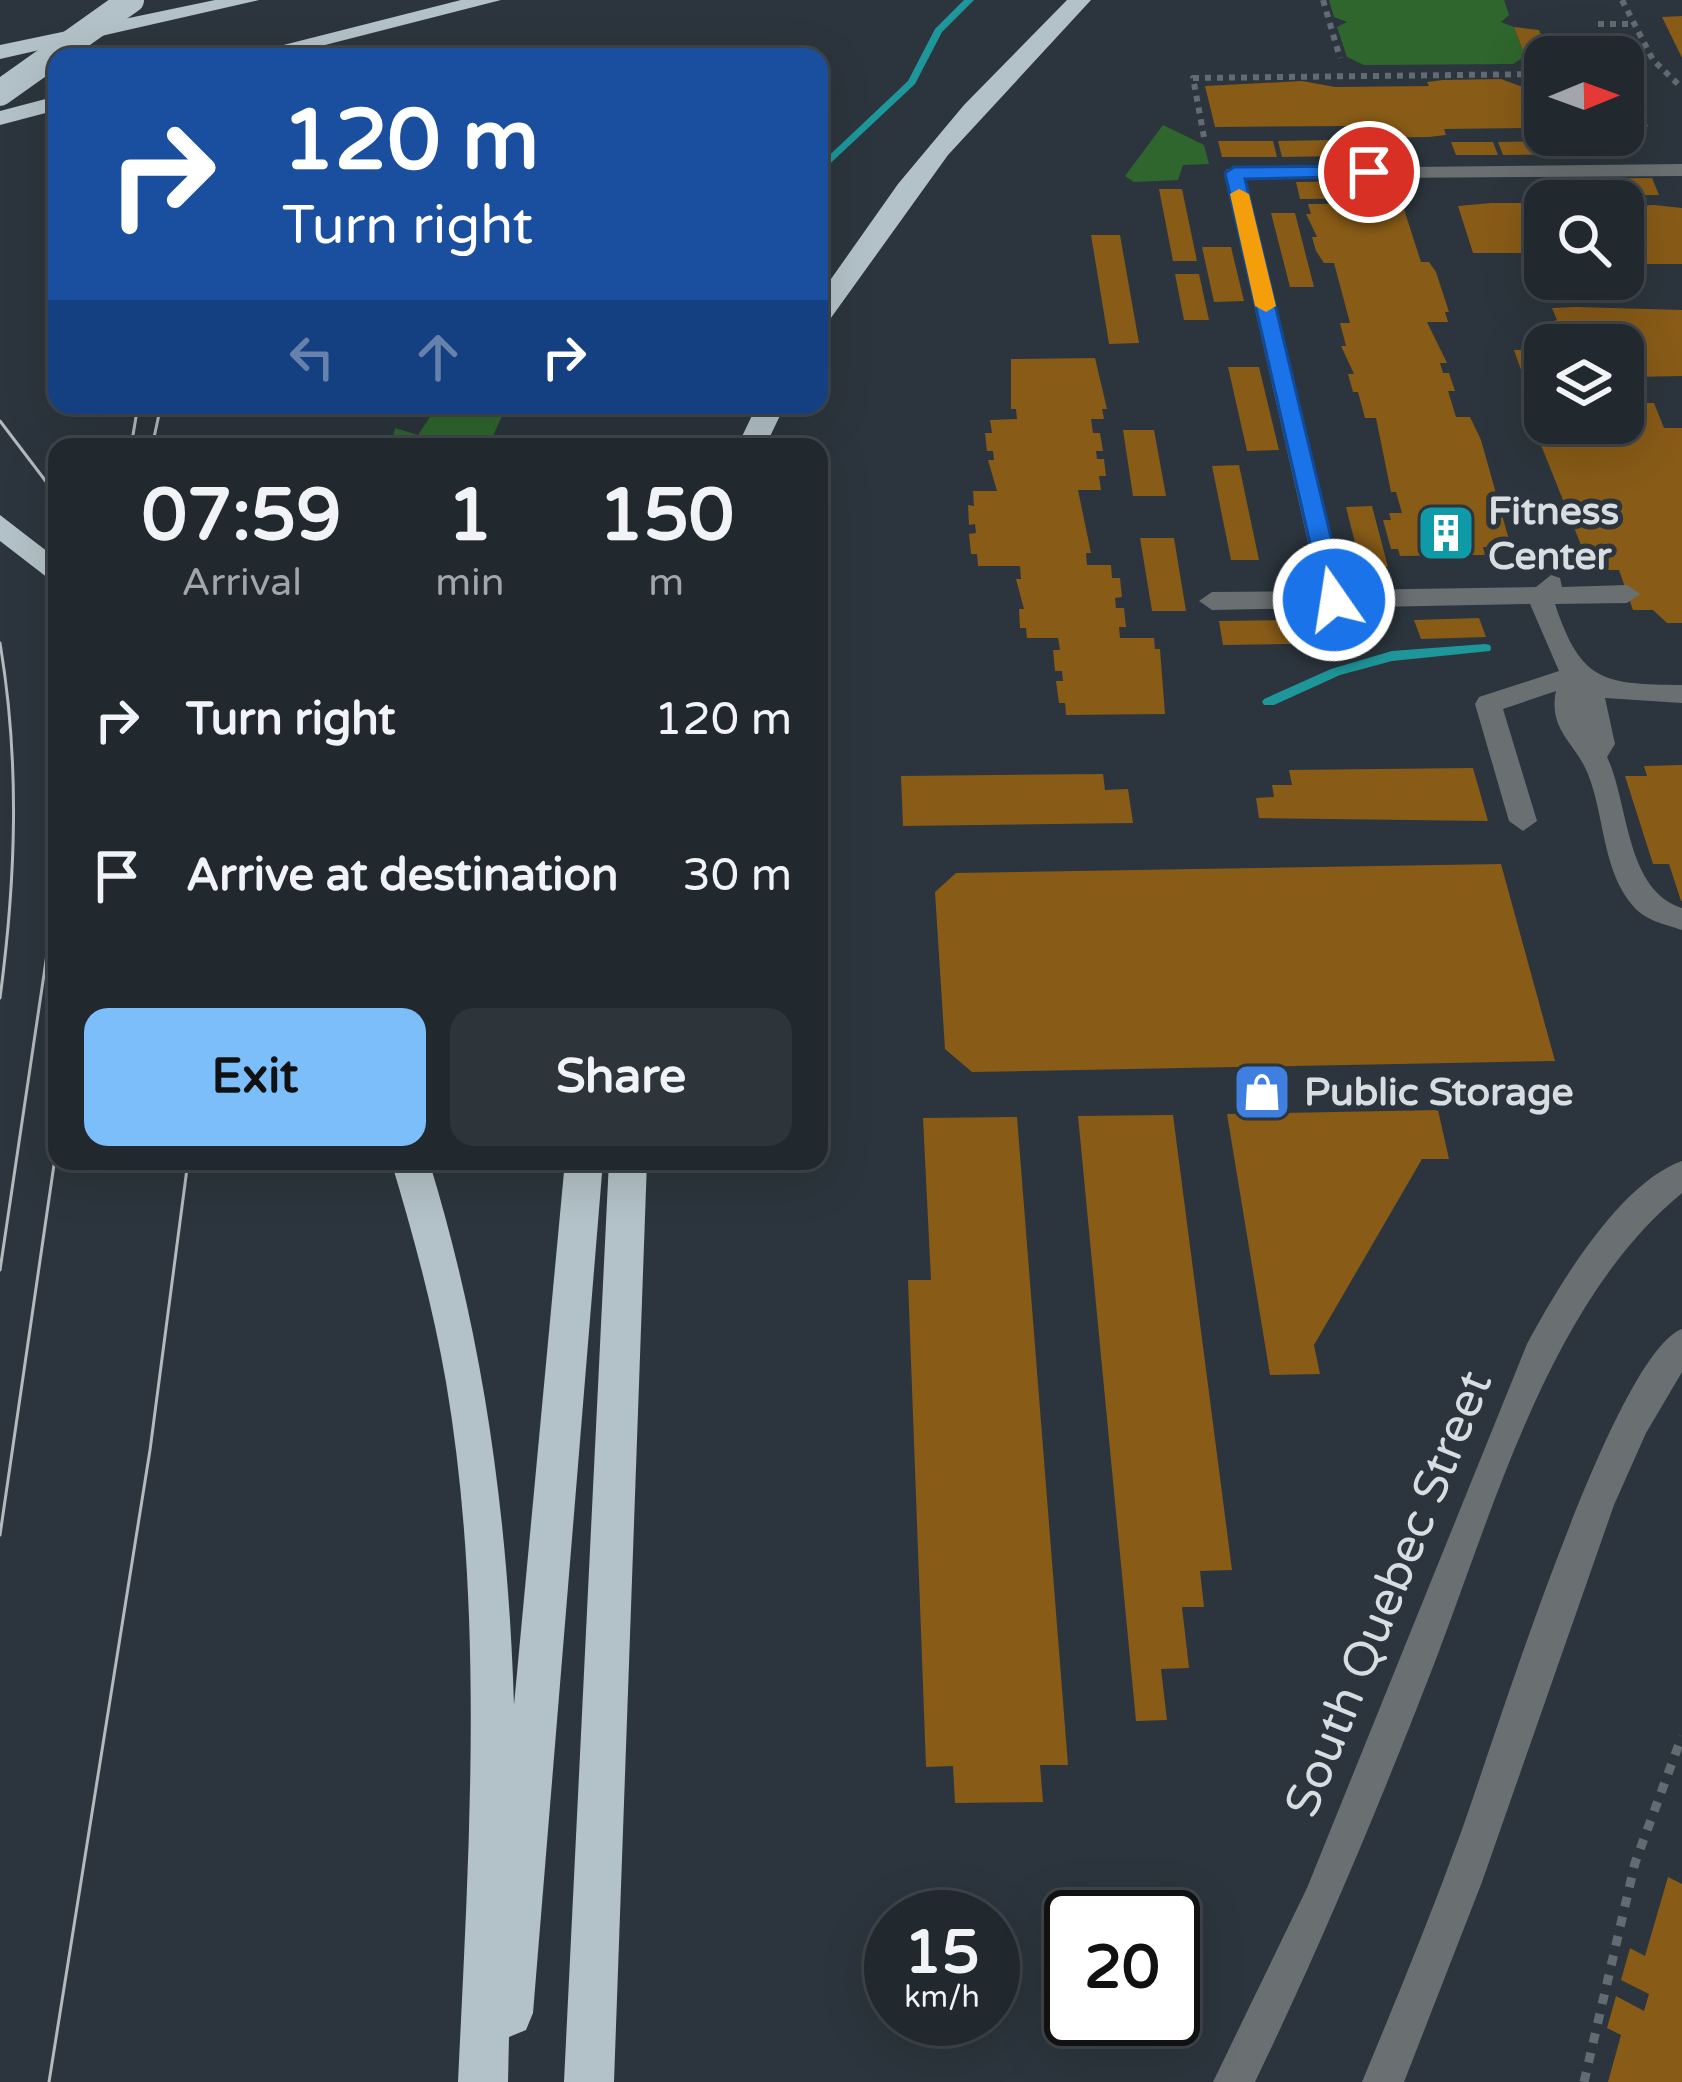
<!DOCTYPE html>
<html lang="en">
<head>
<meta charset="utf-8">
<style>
	body { margin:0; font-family:"Varela Round",sans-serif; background:#2d343a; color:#f1f3f6; height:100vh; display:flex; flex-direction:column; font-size:45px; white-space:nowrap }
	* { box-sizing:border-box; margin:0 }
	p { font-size:39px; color:#a2a6aa }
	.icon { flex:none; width:66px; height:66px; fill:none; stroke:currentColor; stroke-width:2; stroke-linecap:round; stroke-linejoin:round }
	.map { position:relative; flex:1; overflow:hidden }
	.panel { position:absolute; left:48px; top:438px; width:780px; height:732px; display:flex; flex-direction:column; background:#21282e; border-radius:24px; box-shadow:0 12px 48px #0002,0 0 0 3px #3e444a }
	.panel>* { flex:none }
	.banner { position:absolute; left:48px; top:48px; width:780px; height:366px; border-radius:24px; box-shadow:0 12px 48px #0002,0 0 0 3px #3e444a; background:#1a4fa0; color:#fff; overflow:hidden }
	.needle { width:78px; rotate:89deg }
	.tools { position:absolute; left:1524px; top:36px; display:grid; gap:24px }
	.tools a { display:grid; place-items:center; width:120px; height:120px; border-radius:24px; background:#21282e; box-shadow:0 12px 48px #0002,0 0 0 3px #3e444a; font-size:60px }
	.speed { position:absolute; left:864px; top:1890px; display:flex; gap:24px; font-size:60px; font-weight:700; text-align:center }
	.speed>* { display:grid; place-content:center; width:156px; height:156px; border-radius:50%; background:#21282e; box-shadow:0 12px 48px #0002,0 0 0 3px #3e444a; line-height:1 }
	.speed small { font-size:30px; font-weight:400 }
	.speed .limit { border:6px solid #111; border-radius:18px; background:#fff; color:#111 }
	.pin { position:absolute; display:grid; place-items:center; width:102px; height:102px; color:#fff; margin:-51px; border:6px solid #fff; border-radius:50%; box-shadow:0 3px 12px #0007 }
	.me { position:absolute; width:132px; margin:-66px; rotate:347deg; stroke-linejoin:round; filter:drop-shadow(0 0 9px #0008) }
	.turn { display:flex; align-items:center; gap:42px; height:252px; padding:0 36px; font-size:54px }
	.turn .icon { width:156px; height:156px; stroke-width:2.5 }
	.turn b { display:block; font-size:84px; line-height:102px }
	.lanes { display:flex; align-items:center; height:114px; padding:0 36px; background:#0003; justify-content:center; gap:60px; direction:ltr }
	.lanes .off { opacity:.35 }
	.eta { display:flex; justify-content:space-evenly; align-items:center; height:204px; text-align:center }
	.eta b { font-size:72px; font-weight:700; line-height:84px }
	.action { display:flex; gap:24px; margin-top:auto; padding:24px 36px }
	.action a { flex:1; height:138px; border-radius:24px; background:#7cbef9; color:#111; font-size:48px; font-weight:700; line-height:138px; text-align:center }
	.action a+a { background:#2d343a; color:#f1f3f6 }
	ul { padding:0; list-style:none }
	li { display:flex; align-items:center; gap:36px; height:156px; padding:0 36px }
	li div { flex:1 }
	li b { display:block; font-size:45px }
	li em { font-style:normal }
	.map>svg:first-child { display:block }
</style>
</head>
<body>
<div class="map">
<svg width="1682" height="2082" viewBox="0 0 1682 2082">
	<rect width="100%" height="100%" fill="#2c353d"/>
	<path fill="#2f662d" d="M 1329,0 L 1504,0 L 1509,15 L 1501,22 L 1514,27 L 1525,56 L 1513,64 L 1364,65 L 1347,57 L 1337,27 L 1347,22 L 1334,17 Z
		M 1163,125 L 1204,145 L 1209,164 L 1183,165 L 1178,180 L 1134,182 L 1125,176 Z
		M 438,405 L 507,405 L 488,447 L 391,447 L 395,428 L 418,435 Z"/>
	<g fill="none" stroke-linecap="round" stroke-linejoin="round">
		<path fill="#1d979a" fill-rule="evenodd" d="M 964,0 L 974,0 L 942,32 L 915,84 L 819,174 L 819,165 L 908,81 L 935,29 Z
			M 1485,644 L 1490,645 L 1491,648 L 1490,651 L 1392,661 L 1340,675 L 1274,705 L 1264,705 L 1262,702 L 1264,699 L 1331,669 L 1392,651 Z"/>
	</g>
	<path fill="#885b17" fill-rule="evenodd" d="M 1682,16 L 1682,58 L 1662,17 Z
		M 1514,27 L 1539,30 L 1548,52 L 1525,56 Z
		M 1501,79 L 1520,86 L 1545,82 L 1545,134 L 1537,128 L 1444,129 L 1446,135 L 1429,137 L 1367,138 L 1349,135 L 1346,126 L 1215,127 L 1205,86 L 1302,81 L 1335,87 L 1429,86 L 1427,82 L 1443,80 Z
		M 1332,140 L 1337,156 L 1282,157 L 1278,141 Z
		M 1218,141 L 1273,141 L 1277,157 L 1222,157 Z
		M 1568,141 L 1574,154 L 1503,155 L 1498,142 Z
		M 1451,142 L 1493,142 L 1498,155 L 1456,155 Z
		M 1652,178 L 1659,195 L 1569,196 L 1562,179 Z
		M 1385,181 L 1390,198 L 1300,199 L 1296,182 Z
		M 1159,189 L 1182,189 L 1197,261 L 1173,261 Z
		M 1402,203 L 1421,262 L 1429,262 L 1436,272 L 1449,312 L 1445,312 L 1448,322 L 1427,322 L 1447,363 L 1440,363 L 1443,373 L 1449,373 L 1455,391 L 1448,391 L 1456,417 L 1470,417 L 1481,440 L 1511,547 L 1483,547 L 1485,555 L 1400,556 L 1398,549 L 1391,549 L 1383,520 L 1391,520 L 1389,513 L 1402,513 L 1396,492 L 1391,492 L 1376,418 L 1365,418 L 1358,392 L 1353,392 L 1348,374 L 1354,374 L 1341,346 L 1346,346 L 1340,323 L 1350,323 L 1334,263 L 1324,263 L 1316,251 L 1312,237 L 1317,237 L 1306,214 L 1311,214 L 1308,204 Z
		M 1491,203 L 1545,203 L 1545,253 L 1473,253 L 1458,206 Z
		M 1654,205 L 1682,208 L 1682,264 L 1623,264 L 1623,207 Z
		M 1271,213 L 1295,213 L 1314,287 L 1290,287 Z
		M 1091,235 L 1120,235 L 1139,343 L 1109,344 Z
		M 1202,247 L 1231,247 L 1244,301 L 1214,302 Z
		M 1175,274 L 1199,274 L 1209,320 L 1184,320 Z
		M 1576,307 L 1682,310 L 1682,376 L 1633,377 L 1643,403 L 1654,403 L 1664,428 L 1682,428 L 1682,623 L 1667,623 L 1653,610 L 1633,610 L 1619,570 L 1591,570 L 1529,415 L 1537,415 L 1514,350 L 1540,350 L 1532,327 L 1557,320 L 1552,308 ZM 1545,345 L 1623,345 L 1623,423 L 1545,423 Z
		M 1095,358 L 1107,409 L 1102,409 L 1104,419 L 1091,419 L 1093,433 L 1100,433 L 1103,451 L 1096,451 L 1097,459 L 1104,459 L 1106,476 L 1099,476 L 1101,490 L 1078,490 L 1091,553 L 1086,553 L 1087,565 L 1111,565 L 1112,578 L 1120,578 L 1122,597 L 1115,598 L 1116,608 L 1124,608 L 1126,627 L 1119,627 L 1120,638 L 1154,638 L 1155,649 L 1160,649 L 1165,714 L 1066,715 L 1065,703 L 1059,703 L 1056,681 L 1063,681 L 1062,671 L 1055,671 L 1053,650 L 1060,650 L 1058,638 L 1027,638 L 1026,628 L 1020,628 L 1019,609 L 1024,609 L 1016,579 L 1021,579 L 1020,566 L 978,566 L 977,554 L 971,554 L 969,534 L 976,533 L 975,524 L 969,525 L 968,505 L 974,506 L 973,491 L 997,491 L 988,460 L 994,460 L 993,451 L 987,451 L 985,433 L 992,433 L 990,420 L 1017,419 L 1016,409 L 1011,409 L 1011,359 Z
		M 1228,367 L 1259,367 L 1279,450 L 1247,451 Z
		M 1123,430 L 1154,430 L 1166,496 L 1133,496 Z
		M 1239,465 L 1259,560 L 1231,560 L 1212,466 Z
		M 1372,506 L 1388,567 L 1361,567 L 1346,507 Z
		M 1140,538 L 1174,538 L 1186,611 L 1152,611 Z
		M 1479,618 L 1486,637 L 1421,639 L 1414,620 Z
		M 1362,619 L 1368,643 L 1223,645 L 1219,621 Z
		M 1682,765 L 1682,901 L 1681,901 L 1669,864 L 1653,864 L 1625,776 L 1647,776 L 1644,766 Z
		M 1473,768 L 1488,821 L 1259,818 L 1256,798 L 1274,797 L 1272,785 L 1292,785 L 1289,770 Z
		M 1103,774 L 1105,790 L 1128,789 L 1133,823 L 903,826 L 901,776 Z
		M 1501,864 L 1555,1061 L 972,1072 L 945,1049 L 935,892 L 956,873 Z
		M 1438,1110 L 1449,1159 L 1422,1159 L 1314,1345 L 1320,1374 L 1270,1375 L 1227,1114 Z
		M 1173,1115 L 1232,1570 L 1200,1571 L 1204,1607 L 1182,1607 L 1189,1668 L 1161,1669 L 1167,1720 L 1136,1721 L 1078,1116 Z
		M 1017,1117 L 1068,1765 L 1040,1765 L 1043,1802 L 955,1803 L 953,1766 L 926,1767 L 908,1280 L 931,1280 L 923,1118 Z
		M 1668,1877 L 1682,1884 L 1682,2082 L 1608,2082 L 1621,2035 L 1607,2028 L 1616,1996 L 1644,2011 L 1649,1994 L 1621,1980 L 1630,1948 L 1645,1956 Z"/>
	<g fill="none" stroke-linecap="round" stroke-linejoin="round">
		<path stroke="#636b72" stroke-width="6" stroke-dasharray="6 6" stroke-linecap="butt" d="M 1323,0 L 1340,58
			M 1622,0 L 1653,60 L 1682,88
			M 1598,24 L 1632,24
			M 1623,78 L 1646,129
			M 1204,137 L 1193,78 L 1545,74"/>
		<path stroke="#636b72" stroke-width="9" stroke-dasharray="10 10" stroke-linecap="butt" d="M 1584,2082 L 1635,1863 L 1682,1736"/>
		<path fill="#6a7072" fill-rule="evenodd" d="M 1682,164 L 1682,176 L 1246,179 L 1344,590 L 1536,587 L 1551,575 L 1560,578 L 1562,587 L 1627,585 L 1640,594 L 1627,603 L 1555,604 C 1581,683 1604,684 1682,685 L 1682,703 L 1605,698 L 1615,744 L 1607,757 C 1629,803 1625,890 1682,908 L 1682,930 C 1664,924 1646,921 1633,906 C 1602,870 1605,817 1588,774 C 1575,742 1548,730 1556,691 L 1503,709 L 1537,821 L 1523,831 L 1509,821 L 1475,704 L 1479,697 L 1559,671 L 1530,604 L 1212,610 L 1199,601 L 1212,592 L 1319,591 L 1224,173 L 1227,169 Z
			M 1682,1161 L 1682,1193 C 1548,1303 1493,1513 1431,1672 C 1377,1811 1320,1947 1255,2082 L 1213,2082 L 1307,1888 L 1527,1344 C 1557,1288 1619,1183 1682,1161 Z
			M 1682,1329 L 1682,1372 L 1646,1433 L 1614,1505 L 1482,1882 L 1404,2082 L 1362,2082 C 1396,2000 1430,1918 1460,1835 C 1491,1751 1612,1355 1682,1329 Z"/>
		<path fill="#b3c2c8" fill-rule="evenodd" d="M 215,0 L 259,0 L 0,59 L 0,45 Z
			M 461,0 L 501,0 L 278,57 L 236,57 Z
			M 1067,0 L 1091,0 L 948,155 L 828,322 L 819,324 L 819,296 L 898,184 L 964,105 Z
			M 57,96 L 57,110 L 0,125 L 0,111 Z
			M 757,405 L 785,405 L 765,447 L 737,447 Z
			M 0,515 L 57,559 L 57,585 L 0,541 Z
			M 391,1161 L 429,1161 C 484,1340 508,1517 514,1705 L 565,1161 L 603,1161 L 533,2013 L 526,2030 L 509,2037 L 508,2082 L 458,2082 C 469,1850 485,1612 446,1382 C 433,1307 413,1234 391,1161 Z
			M 609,1161 L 647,1161 L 614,2082 L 564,2082 Z"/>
		<path stroke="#b3b9be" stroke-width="3" d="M 0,421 L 57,496
			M 131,447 L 138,405
			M 152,447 L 161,405
			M 0,643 C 20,762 16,878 0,998
			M 0,1270 L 57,887
			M 0,1535 L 57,1144
			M 49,2082 L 150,1450 L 188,1161"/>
		<path stroke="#b3c2c8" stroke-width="26" d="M 0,93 L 131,0"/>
	</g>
	<path fill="#1a73e8" stroke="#114b97" stroke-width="3" d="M 1369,166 L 1378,172 L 1375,176 L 1245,179 L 1346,600 L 1334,608 L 1323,600 L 1225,173 L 1234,167 Z"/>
	<path fill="#f59e0b" d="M 1239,189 L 1249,194 L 1276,306 L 1266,312 L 1255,306 L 1230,194 Z"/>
	<defs>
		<g id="building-square" transform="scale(3)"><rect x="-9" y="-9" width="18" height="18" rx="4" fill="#0f9aa8" stroke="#2c353d"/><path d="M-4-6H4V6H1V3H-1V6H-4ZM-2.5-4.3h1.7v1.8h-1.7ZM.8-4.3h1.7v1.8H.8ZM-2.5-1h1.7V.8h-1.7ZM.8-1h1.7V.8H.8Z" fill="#fff"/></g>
		<g id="shop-square" transform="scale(3)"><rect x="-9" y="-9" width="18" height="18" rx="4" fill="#3f7fe0" stroke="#2c353d"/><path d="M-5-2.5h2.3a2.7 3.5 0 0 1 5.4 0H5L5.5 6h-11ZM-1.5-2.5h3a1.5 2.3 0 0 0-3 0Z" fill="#fff"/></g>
	</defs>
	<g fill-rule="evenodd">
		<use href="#building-square" x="1446" y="533"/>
		<use href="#shop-square" x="1262" y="1092"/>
	</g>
	<g text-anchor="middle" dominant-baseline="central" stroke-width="10" stroke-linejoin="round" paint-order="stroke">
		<g font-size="39" font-weight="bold" fill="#d7dde1" stroke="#2c353d" text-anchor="start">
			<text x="1488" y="511">Fitness<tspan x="1488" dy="45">Center</tspan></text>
			<text x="1304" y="1092">Public Storage</text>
		</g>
		<g font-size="48" fill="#d7dde1" stroke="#2c353d">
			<text transform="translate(1389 1594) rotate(-68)">South Quebec Street</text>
		</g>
	</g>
</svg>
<div class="tools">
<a><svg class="needle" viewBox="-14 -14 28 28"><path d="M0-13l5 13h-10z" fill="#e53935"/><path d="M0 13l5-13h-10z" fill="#a2a6aa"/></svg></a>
<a><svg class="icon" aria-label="search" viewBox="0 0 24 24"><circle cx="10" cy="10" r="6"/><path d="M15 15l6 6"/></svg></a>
<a><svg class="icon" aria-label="layers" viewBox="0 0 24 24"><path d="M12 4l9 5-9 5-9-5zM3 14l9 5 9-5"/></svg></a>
</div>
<div class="speed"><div>15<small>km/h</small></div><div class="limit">20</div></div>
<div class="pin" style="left:1369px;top:172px;background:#d93025"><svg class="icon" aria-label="arrive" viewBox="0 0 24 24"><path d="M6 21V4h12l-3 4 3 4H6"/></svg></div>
<svg class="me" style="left:1334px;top:600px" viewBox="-20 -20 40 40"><circle r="17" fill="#1a73e8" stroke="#fff" stroke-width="3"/><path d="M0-11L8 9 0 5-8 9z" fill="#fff"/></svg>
<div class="banner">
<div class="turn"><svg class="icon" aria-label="right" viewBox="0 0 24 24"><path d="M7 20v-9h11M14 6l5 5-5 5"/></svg><div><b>120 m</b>Turn right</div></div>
<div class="lanes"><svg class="icon off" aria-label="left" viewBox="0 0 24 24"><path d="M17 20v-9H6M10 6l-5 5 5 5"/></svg><svg class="icon off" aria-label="ahead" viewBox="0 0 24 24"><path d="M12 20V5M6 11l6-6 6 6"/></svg><svg class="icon" aria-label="right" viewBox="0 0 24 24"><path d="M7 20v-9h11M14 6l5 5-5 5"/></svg></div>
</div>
<section class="panel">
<div class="eta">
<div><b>07:59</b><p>Arrival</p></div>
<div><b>1</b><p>min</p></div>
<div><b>150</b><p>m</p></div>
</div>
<ul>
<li><svg class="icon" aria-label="right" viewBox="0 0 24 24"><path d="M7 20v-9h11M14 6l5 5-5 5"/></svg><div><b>Turn right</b></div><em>120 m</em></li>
<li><svg class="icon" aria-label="arrive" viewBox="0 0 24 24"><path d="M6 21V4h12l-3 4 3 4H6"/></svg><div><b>Arrive at destination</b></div><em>30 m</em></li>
</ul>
<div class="action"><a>Exit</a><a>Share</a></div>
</section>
</div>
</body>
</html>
